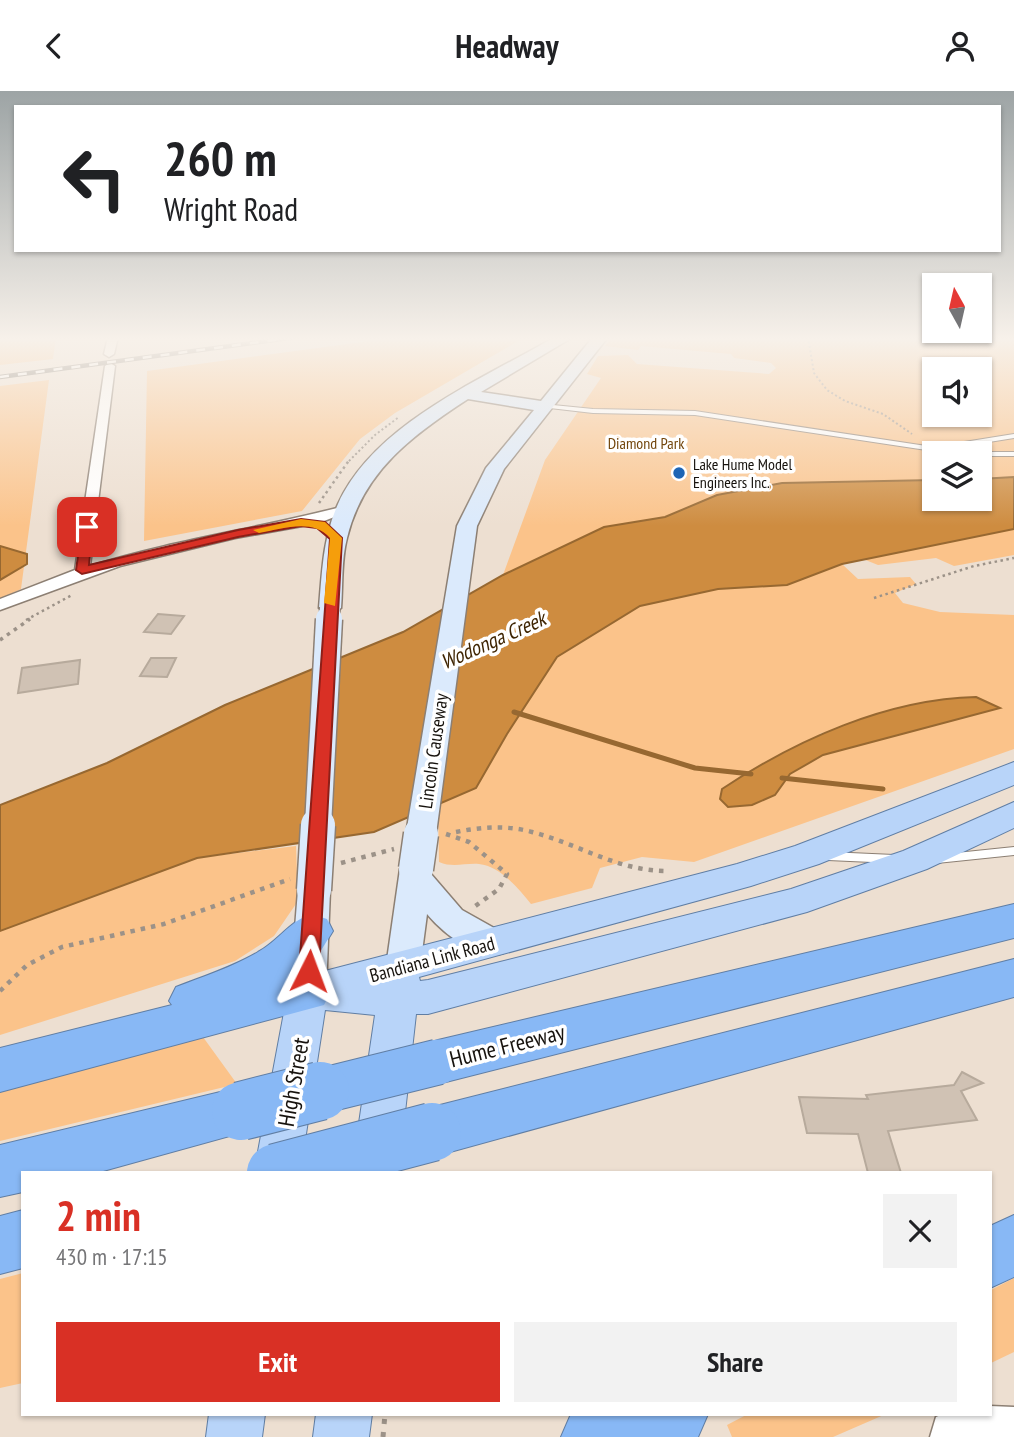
<!DOCTYPE html>
<html lang="en">
<head>
<meta charset="utf-8">
<style>
	body { margin:0; font-family:"PT Sans Narrow",sans-serif; background:#f2f2f2; color:#202124; height:100vh; display:flex; flex-direction:column; font-size:26px; white-space:nowrap }
	* { box-sizing:border-box; margin:0 }
	p { font-size:23px; color:#757577 }
	.icon { flex:none; width:38px; height:38px; fill:none; stroke:currentColor; stroke-width:2; stroke-linecap:round; stroke-linejoin:round }
	.map { position:relative; flex:1; overflow:hidden }
	.side { position:absolute; left:21px; top:1080px; width:971px; height:245px; display:flex; flex-direction:column; background:#fff; border-radius:0px; box-shadow:0 2px 5px #0004 }
	.side>* { flex:none }
	.hud { position:absolute; left:14px; top:14px; width:987px; height:147px; border-radius:0px; box-shadow:0 2px 5px #0004; background:#fff; color:#202124; overflow:hidden }
	.needle { width:46px; rotate:352deg }
	.controls { position:absolute; left:922px; top:182px; display:grid; gap:14px }
	.controls a { display:grid; place-items:center; width:70px; height:70px; border-radius:0px; background:#fff; box-shadow:0 2px 5px #0004; font-size:35px }
	.pin { position:absolute; display:grid; place-items:center; width:60px; height:60px; color:#fff; margin:-30px; border-radius:14px; box-shadow:0 4px 10px #0006 }
	.me { position:absolute; width:77px; margin:-38px; rotate:3deg; stroke-linejoin:round; filter:drop-shadow(0 0 5px #0008) }
	.turn { display:flex; align-items:center; gap:24px; height:147px; padding:0 35px; font-size:32px }
	.turn .icon { width:91px; height:91px; stroke-width:2.5 }
	.turn b { display:block; font-size:49px; line-height:60px }
	.round { display:grid; place-items:center; flex:none; width:74px; height:74px; border-radius:0px; background:#f2f2f2 }
	.overview { display:flex; align-items:center; justify-content:space-between; height:119px; padding:0 35px }
	h1 { font-size:42px; font-weight:600; line-height:52px; color:#d93025 }
	.button { display:flex; gap:14px; margin-top:auto; padding:14px 35px }
	.button a { flex:1; height:80px; border-radius:0px; background:#d93025; color:#fff; font-size:28px; font-weight:600; line-height:80px; text-align:center }
	.button a+a { background:#f2f2f2; color:#202124 }
	header { display:flex; justify-content:space-between; align-items:center; height:91px; padding:0 35px; background:#fff; font-size:32px; font-weight:600 }
	.map>svg:first-child { display:block }
</style>
</head>
<body>
<header><svg class="icon" aria-label="back" viewBox="0 0 24 24"><path d="M15 5l-7 7 7 7"/></svg>Headway<svg class="icon" aria-label="person" viewBox="0 0 24 24"><circle cx="12" cy="8" r="4"/><path d="M4 21q1-7 8-7t8 7"/></svg></header>
<div class="map">
<svg width="1014" height="1346" viewBox="0 0 1014 1346">
	<rect width="100%" height="100%" fill="#eddfd1"/>
	<path fill="#fbc38a" fill-rule="evenodd" d="M 0,246 L 56,246 L 53,268 L 0,274 Z
		M 400,246 L 525,246 L 395,322 L 360,348 L 302,420 L 144,450 L 147,280 Z
		M 612,246 L 1014,246 L 1014,386 L 980,388 L 980,362 L 934,362 L 934,389 L 782,392 L 717,404 L 665,426 L 604,436 L 503,484 L 545,369 L 601,287 L 587,283 L 598,265 L 628,264 L 637,273 L 769,283 L 776,277 L 771,272 L 734,267 L 731,263 L 641,255 L 638,259 L 605,255 ZM 934,278 L 980,278 L 980,324 L 934,324 Z
		M 49,289 L 21,498 L 0,508 L 0,295 Z
		M 1014,438 L 1014,464 L 954,475 L 936,467 L 878,474 L 863,468 Z
		M 842,473 L 858,488 L 910,486 L 916,493 L 895,502 L 903,512 L 940,521 L 1014,524 L 1014,658 L 694,771 L 642,766 L 600,777 L 592,797 L 531,813 C 519,798 500,775 479,773 C 464,772 453,777 439,771 L 438,713 L 476,697 L 506,643 L 557,566 L 640,515 L 718,498 L 787,494 ZM 999,617 L 823,664 L 790,683 L 821,642 Z
		M 296,755 L 298,810 L 274,845 L 235,870 L 0,944 L 0,840 L 197,767 Z
		M 203,946 L 237,993 L 0,1050 L 0,1001 Z
		M 23,1182 L 23,1292 L 0,1297 L 0,1188 Z
		M 1014,1187 L 1014,1261 L 991,1272 L 991,1199 Z
		M 748,1323 L 886,1323 L 833,1346 L 732,1346 L 727,1334 Z"/>
	<path fill="#ce8c40" stroke="#976831" stroke-width="2" d="M 1014,386 L 1014,438 L 842,473 L 787,494 L 718,498 L 640,515 L 557,566 L 507,643 L 476,697 L 374,741 L 197,767 L 0,840 L 0,714 L 107,672 L 225,614 L 403,541 L 503,484 L 604,436 L 665,426 L 717,404 L 782,392 L 934,389 L 934,408 L 980,408 L 980,388 Z
		M 0,455 L 27,463 L 27,473 L 0,489 Z
		M 976,606 L 1000,617 L 823,664 L 790,683 L 775,704 L 752,714 L 728,716 L 720,708 L 722,698 C 796,649 887,608 976,606 Z"/>
	<g fill="none" stroke-linecap="round" stroke-linejoin="round">
		<path stroke="#976831" stroke-width="5" d="M 514,621 L 695,677 L 751,683
			M 782,687 L 883,698"/>
	</g>
	<path fill="#d0c2b4" stroke="#b7aa9c" stroke-width="2" d="M 158,523 L 184,525 L 171,543 L 144,541 Z
		M 151,567 L 176,567 L 167,586 L 140,585 Z
		M 80,569 L 78,593 L 18,602 L 22,577 Z
		M 962,981 L 983,992 L 961,1000 L 977,1029 L 888,1040 L 901,1082 L 868,1082 L 858,1043 L 807,1042 L 799,1006 L 868,1008 L 866,1004 L 954,994 Z"/>
	<g fill="none" stroke-linecap="round" stroke-linejoin="round">
		<g stroke="#8c7f73" stroke-width="2">
			<path id="service" d="M 543,313 L 593,318 L 695,320 L 933,356 L 1014,343 L 1014,347 L 933,360 L 695,324 L 593,322 L 541,316 L 540,315 Z
				M 980,361 L 1014,361 L 1014,365 L 980,365 L 980,362 L 977,362 Z
				M 1014,756 L 1014,764 L 937,772 L 933,771 L 932,768 L 933,765 L 937,764 Z
				M 828,761 L 894,764 L 898,765 L 899,768 L 898,771 L 894,772 L 828,769 L 824,768 L 823,765 L 824,762 Z"/>
		</g>
		<g stroke="#8c7f73" stroke-width="3">
			<path id="minor" d="M 108,246 L 118,246 L 114,263 L 109,266 L 104,263 Z
				M 110,272 L 115,275 L 90,475 C 174,449 261,437 345,415 L 352,419 L 319,432 L 235,447 L 120,475 L 0,519 L 0,508 L 75,479 L 105,275 Z
				M 990,1315 L 1014,1316 L 1014,1346 L 930,1346 L 936,1326 L 943,1323 L 990,1323 Z"/>
		</g>
		<g stroke="#8c7f73" stroke-width="3">
			<path id="secondary" d="M 555,246 L 573,246 L 481,301 L 541,310 L 593,246 L 608,246 L 504,378 L 477,435 L 436,743 L 432,751 L 421,754 L 410,751 L 406,743 L 457,435 L 486,377 L 534,319 L 468,308 C 414,343 363,380 347,447 C 341,469 343,494 341,517 L 330,524 L 319,517 C 322,481 323,446 338,413 C 375,332 483,288 555,246 Z
				M 416,766 L 427,770 L 431,783 L 462,819 L 503,842 L 508,852 L 503,862 C 477,870 443,842 427,823 L 420,876 L 415,886 L 403,890 L 391,886 L 386,876 L 400,778 L 405,770 Z
				M 314,787 L 325,790 L 330,799 L 326,900 L 321,910 L 308,915 L 295,910 L 290,900 L 298,799 L 303,790 Z"/>
		</g>
		<g stroke="#607ea4" stroke-width="2">
			<path id="primary" d="M 1014,671 L 1014,694 L 819,773 L 751,795 L 419,886 L 420,890 L 428,889 L 791,798 L 903,760 L 1014,711 L 1014,737 L 927,778 L 807,821 L 428,923 L 416,923 L 400,1066 L 393,1082 L 361,1082 L 354,1066 L 375,924 L 325,919 L 300,1082 L 254,1082 L 288,900 L 294,888 L 737,773 L 795,755 Z
				M 209,1323 L 265,1323 L 262,1346 L 206,1346 Z
				M 316,1323 L 372,1323 L 369,1346 L 313,1346 Z"/>
		</g>
		<g stroke="#607ea4" stroke-width="2">
			<path id="motorway" d="M 1014,813 L 1014,847 L 438,993 L 420,987 L 413,971 L 420,955 L 438,949 Z
				M 311,823 L 327,828 L 333,840 L 317,866 L 296,884 L 308,881 L 324,886 L 331,900 L 324,914 L 0,1001 L 0,957 L 172,914 L 169,910 L 176,896 C 204,885 233,876 258,861 C 278,850 290,830 311,823 Z
				M 1014,868 L 1014,906 L 432,1066 L 413,1059 L 406,1041 L 413,1023 L 432,1016 Z
				M 241,996 L 259,1003 L 267,1020 L 259,1037 L 96,1082 L 23,1082 L 23,1101 L 0,1106 L 0,1054 Z
				M 23,1119 L 23,1177 L 0,1183 L 0,1125 Z
				M 1014,1124 L 1014,1186 L 990,1197 L 990,1135 Z
				M 571,1323 L 708,1323 L 698,1346 L 561,1346 Z"/>
		</g>
		<path stroke="#9c9288" stroke-width="2" stroke-dasharray="2 2.5" stroke-linecap="butt" d="M 808,246 L 814,282 L 827,299 L 845,310 L 883,323 L 912,343
			M 1010,246 L 1014,247
			M 349,370 L 375,344 L 399,326"/>
		<path stroke="#9c9288" stroke-width="2.5" stroke-dasharray="2.5 3.5" stroke-linecap="butt" d="M 319,412 L 350,368
			M 874,507 L 974,475 L 1014,467
			M 26,529 L 72,504"/>
		<path stroke="#9c9288" stroke-width="3.5" stroke-dasharray="3.5 5" stroke-linecap="butt" d="M 0,549 L 30,528"/>
		<path stroke="#9c9288" stroke-width="4.5" stroke-dasharray="4.5 6" stroke-linecap="butt" d="M 456,741 C 481,736 507,734 532,741 C 579,753 617,780 667,780
			M 446,743 L 469,751 L 507,783 L 499,798 L 474,816
			M 341,772 L 394,758
			M 0,900 L 27,874 L 62,856 L 164,833 L 290,788"/>
		<path stroke="#9c9288" stroke-width="5" stroke-dasharray="5 8" stroke-linecap="butt" d="M 383,1346 L 385,1323"/>
		<use href="#service" fill="#fff" fill-rule="evenodd"/>
		<use href="#minor" fill="#fff" fill-rule="evenodd"/>
		<use href="#secondary" fill="#dbeafc" fill-rule="evenodd"/>
		<use href="#primary" fill="#b8d4f9" fill-rule="evenodd"/>
		<use href="#motorway" fill="#88b8f5" fill-rule="evenodd"/>
		<g stroke="#6f675e" stroke-width="4.5">
			<path id="rail" d="M 0,286 L 297,246"/>
		</g>
		<use href="#rail" stroke="#fff" stroke-width="2.5" stroke-dasharray="9" stroke-linecap="butt"/>
		<g stroke="#8c7f73" stroke-width="22" stroke-linecap="butt">
			<path id="secondary-bridge-far2" d="M 329,529 L 330,517"/>
		</g>
		<g stroke="#8c7f73" stroke-width="29" stroke-linecap="butt">
			<path id="secondary-bridge-far1" d="M 318,735 L 329,528"/>
		</g>
		<g stroke="#8c7f73" stroke-width="37" stroke-linecap="butt">
			<path id="secondary-bridge" d="M 416,778 L 421,743
				M 314,799 L 318,734"/>
		</g>
		<g stroke="#607ea4" stroke-width="47" stroke-linecap="butt">
			<path id="motorway-bridge-far1" d="M 313,1002 L 438,971"/>
		</g>
		<g stroke="#607ea4" stroke-width="60" stroke-linecap="butt">
			<path id="motorway-bridge" d="M 241,1020 L 320,1000
				M 276,1082 L 432,1041"/>
		</g>
		<use href="#secondary-bridge-far2" stroke="#dbeafc" stroke-width="20"/>
		<use href="#secondary-bridge-far1" stroke="#dbeafc" stroke-width="26"/>
		<use href="#secondary-bridge" stroke="#dbeafc" stroke-width="34"/>
		<use href="#motorway-bridge-far1" stroke="#88b8f5" stroke-width="45"/>
		<use href="#motorway-bridge" stroke="#88b8f5" stroke-width="58"/>
	</g>
	<linearGradient id="sky" x2="0" y2="1"><stop stop-color="#9da4a5"/><stop offset="0.57" stop-color="#f7f1ea"/><stop offset="1" stop-color="#f7f1ea" stop-opacity="0"/></linearGradient>
	<rect width="1014" height="435" fill="url(#sky)"/>
	<path fill="#d93025" stroke="#8d1f18" stroke-width="2" d="M 301,428 L 325,431 L 342,447 L 319,880 L 316,886 L 302,886 L 299,880 L 330,448 L 317,437 L 301,435 L 238,446 L 82,483 L 76,479 L 82,436 L 87,433 L 93,436 L 89,474 L 238,439 Z"/>
	<path fill="#f59e0b" d="M 301,428 L 325,431 L 342,447 L 335,515 L 324,512 L 330,447 C 312,427 283,438 259,442 L 253,439 Z"/>
	<circle fill="#1e65b5" stroke="#fff" stroke-width="2.5" cx="679" cy="382" r="7"/>
	<g text-anchor="middle" dominant-baseline="central" stroke-width="7" stroke-linejoin="round" paint-order="stroke">
		<g font-size="16" fill="#73460c" stroke="#fff">
			<text x="646" y="352">Diamond Park</text>
		</g>
		<g font-size="16" fill="#17130e" stroke="#fff" text-anchor="start">
			<text x="693" y="373">Lake Hume Model<tspan x="693" dy="18">Engineers Inc.</tspan></text>
		</g>
		<g font-size="19" fill="#17130e" stroke="#fff">
			<text transform="translate(433 660) rotate(-82)">Lincoln Causeway</text>
			<text transform="translate(432 868) rotate(-15)">Bandiana Link Road</text>
		</g>
		<g font-size="21" font-style="italic" fill="#3f2503" stroke="#fff">
			<text transform="translate(493 549) rotate(-24)">Wodonga Creek</text>
		</g>
		<g font-size="23" fill="#17130e" stroke="#fff">
			<text transform="translate(507 954) rotate(-14)">Hume Freeway</text>
			<text transform="translate(293 991) rotate(-80)">High Street</text>
		</g>
	</g>
</svg>
<div class="controls">
<a><svg class="needle" viewBox="-14 -14 28 28"><path d="M0-13l5 13h-10z" fill="#e53935"/><path d="M0 13l5-13h-10z" fill="#757577"/></svg></a>
<a><svg class="icon" aria-label="sound" viewBox="0 0 24 24"><path d="M4 9h4l5-4v14l-5-4H4zM17 9q2 3 0 6"/></svg></a>
<a><svg class="icon" aria-label="layers" viewBox="0 0 24 24"><path d="M12 4l9 5-9 5-9-5zM3 14l9 5 9-5"/></svg></a>
</div>
<div class="pin" style="left:87px;top:436px;background:#d93025"><svg class="icon" aria-label="arrive" viewBox="0 0 24 24"><path d="M6 21V4h12l-3 4 3 4H6"/></svg></div>
<svg class="me" style="left:309px;top:880px" viewBox="-20 -20 40 40"><path d="M0-17L14 15 0 8-14 15z" fill="#d93025" stroke="#fff" stroke-width="4"/></svg>
<div class="hud">
<div class="turn"><svg class="icon" aria-label="left" viewBox="0 0 24 24"><path d="M17 20v-9H6M10 6l-5 5 5 5"/></svg><div><b>260 m</b>Wright Road</div></div>
</div>
<section class="side">
<div class="overview"><div><h1>2 min</h1><p>430 m · 17:15</p></div><a class="round"><svg class="icon" aria-label="close" viewBox="0 0 24 24"><path d="M6 6l12 12M18 6L6 18"/></svg></a></div>
<div class="button"><a>Exit</a><a>Share</a></div>
</section>
</div>
</body>
</html>
